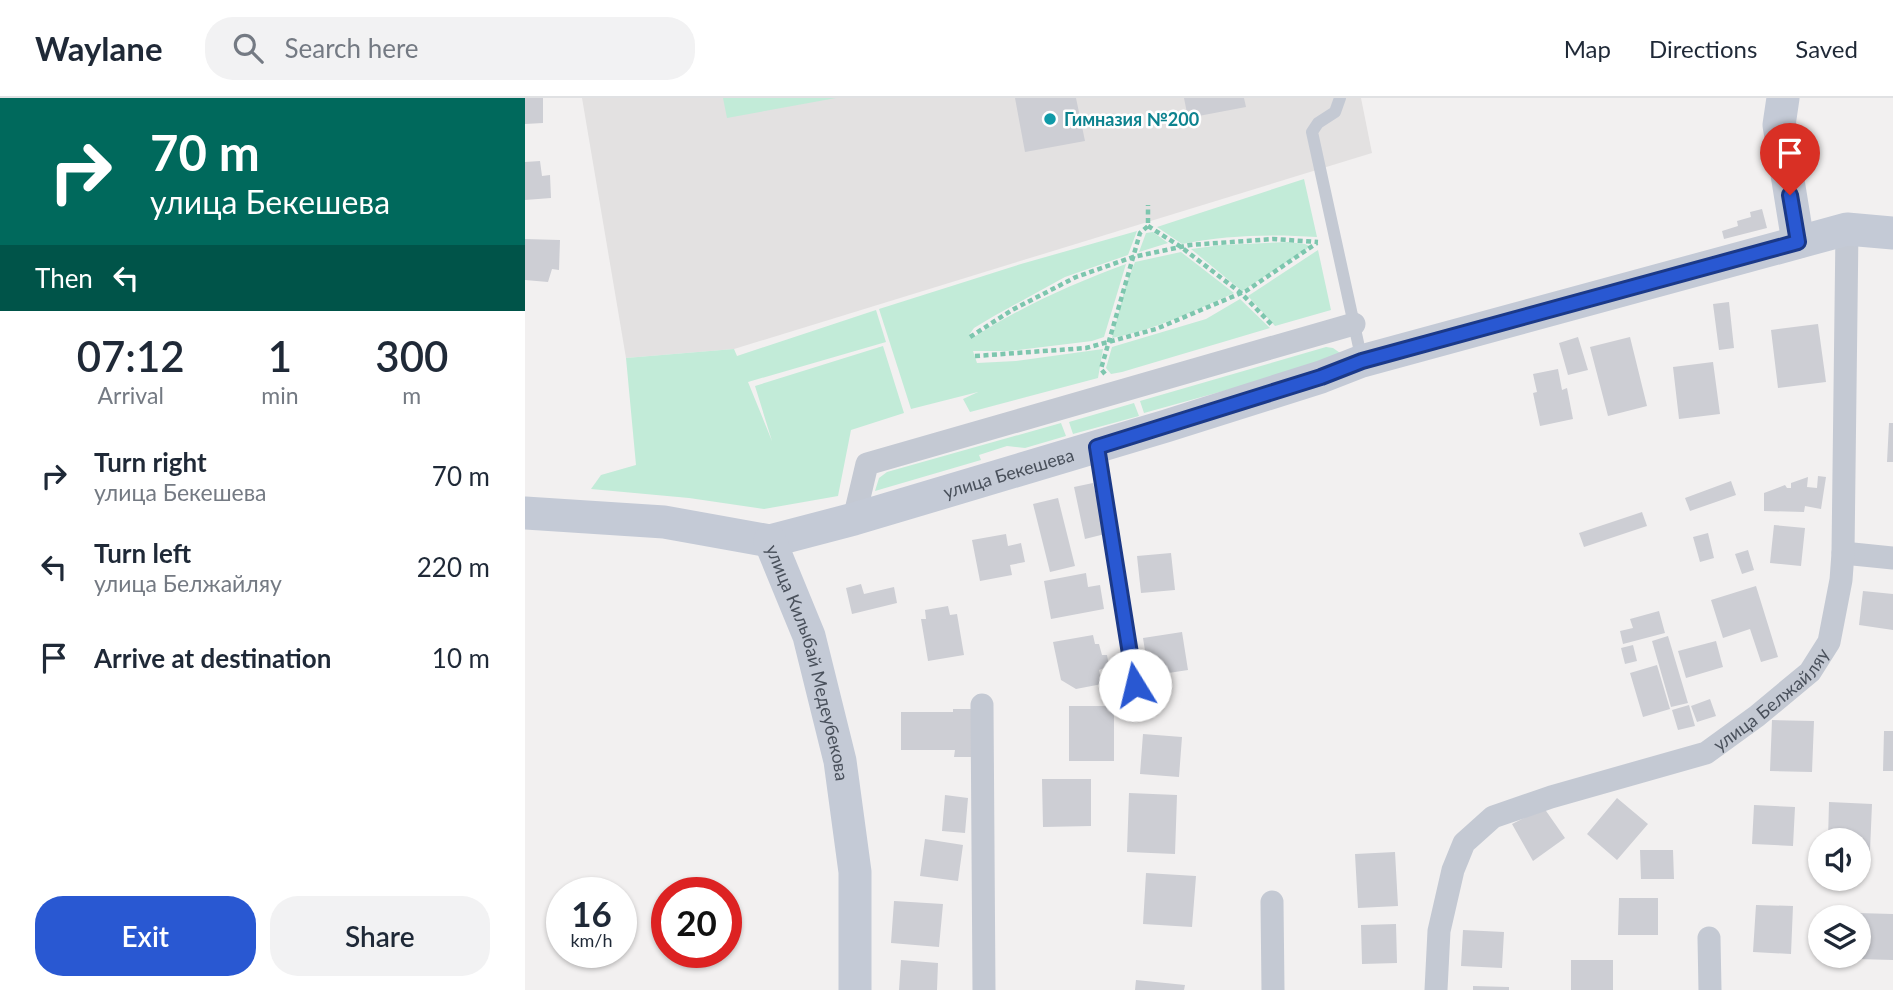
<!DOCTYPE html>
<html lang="en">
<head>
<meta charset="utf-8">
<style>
	body { margin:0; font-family:Lato,sans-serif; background:#f2f2f3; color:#1f2937; height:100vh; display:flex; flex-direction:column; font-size:26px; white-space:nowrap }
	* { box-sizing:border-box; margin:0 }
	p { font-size:23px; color:#747a83 }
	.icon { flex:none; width:38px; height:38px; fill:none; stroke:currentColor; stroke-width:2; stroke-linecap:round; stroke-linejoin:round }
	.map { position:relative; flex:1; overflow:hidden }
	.drawer { display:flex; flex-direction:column; background:#fff; width:525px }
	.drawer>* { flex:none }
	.hud { background:#00695c; color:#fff; overflow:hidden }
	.buttons { position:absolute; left:1283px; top:730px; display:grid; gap:14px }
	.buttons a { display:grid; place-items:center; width:63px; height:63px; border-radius:50%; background:#fff; box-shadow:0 2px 5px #0004; font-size:35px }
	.speed { position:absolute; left:21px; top:779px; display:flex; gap:14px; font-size:35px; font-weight:700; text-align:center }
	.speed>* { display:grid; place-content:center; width:91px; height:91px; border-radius:50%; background:#fff; box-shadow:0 2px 5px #0004; line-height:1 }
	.speed small { font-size:18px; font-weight:400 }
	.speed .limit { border:10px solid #d22; background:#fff; color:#111 }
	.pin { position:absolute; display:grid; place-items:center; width:60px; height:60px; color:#fff; margin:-72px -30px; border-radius:50% 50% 50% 0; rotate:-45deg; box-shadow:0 0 7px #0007 }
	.pin .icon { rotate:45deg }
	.me { position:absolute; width:77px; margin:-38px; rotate:351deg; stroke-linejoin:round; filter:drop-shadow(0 0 5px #0008) }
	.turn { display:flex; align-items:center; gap:24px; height:147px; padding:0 35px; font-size:32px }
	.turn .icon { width:91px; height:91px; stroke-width:2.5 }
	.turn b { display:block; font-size:49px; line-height:60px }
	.then { display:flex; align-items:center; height:66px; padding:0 35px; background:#0003; gap:14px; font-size:26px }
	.eta { display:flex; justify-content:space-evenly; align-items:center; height:119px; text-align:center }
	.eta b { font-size:42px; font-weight:600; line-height:49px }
	.cta { display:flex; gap:14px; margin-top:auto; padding:14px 35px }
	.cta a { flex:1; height:80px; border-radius:28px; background:#2958d2; color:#fff; font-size:28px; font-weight:600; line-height:80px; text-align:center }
	.cta a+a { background:#f2f2f3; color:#1f2937 }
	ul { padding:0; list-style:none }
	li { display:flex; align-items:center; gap:21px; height:91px; padding:0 35px }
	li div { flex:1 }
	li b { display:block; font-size:26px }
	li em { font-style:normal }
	header { display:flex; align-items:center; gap:42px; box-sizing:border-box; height:98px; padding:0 35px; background:#fff; border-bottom:2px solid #e0e1e3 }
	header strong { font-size:33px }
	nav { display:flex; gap:38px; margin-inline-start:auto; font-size:24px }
	.search { width:490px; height:63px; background:#f2f2f3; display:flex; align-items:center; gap:18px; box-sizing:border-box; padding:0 24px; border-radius:28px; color:#747a83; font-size:26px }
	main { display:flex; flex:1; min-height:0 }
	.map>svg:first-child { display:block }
</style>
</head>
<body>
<header>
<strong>Waylane</strong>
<div class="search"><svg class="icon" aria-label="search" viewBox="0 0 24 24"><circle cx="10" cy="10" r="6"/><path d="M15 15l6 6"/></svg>Search here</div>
<nav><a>Map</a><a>Directions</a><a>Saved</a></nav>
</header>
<main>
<section class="drawer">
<div class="hud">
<div class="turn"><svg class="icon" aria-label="right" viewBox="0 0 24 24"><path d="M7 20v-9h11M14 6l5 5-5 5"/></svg><div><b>70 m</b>улица Бекешева</div></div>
<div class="then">Then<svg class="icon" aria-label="left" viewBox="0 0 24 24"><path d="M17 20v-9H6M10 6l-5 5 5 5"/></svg></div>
</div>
<div class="eta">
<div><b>07:12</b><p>Arrival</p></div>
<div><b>1</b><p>min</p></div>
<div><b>300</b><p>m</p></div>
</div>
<ul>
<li><svg class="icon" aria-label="right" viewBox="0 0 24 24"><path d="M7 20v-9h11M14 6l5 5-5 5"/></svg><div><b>Turn right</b><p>улица Бекешева</p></div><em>70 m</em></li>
<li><svg class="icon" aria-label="left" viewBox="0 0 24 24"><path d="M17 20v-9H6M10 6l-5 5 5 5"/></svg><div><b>Turn left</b><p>улица Белжайляу</p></div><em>220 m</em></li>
<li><svg class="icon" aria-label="arrive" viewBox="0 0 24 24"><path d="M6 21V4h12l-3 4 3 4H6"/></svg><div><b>Arrive at destination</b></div><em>10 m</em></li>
</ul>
<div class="cta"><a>Exit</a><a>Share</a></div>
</section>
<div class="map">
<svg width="1368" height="892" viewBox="0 0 1368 892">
	<rect width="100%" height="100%" fill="#f2f0f0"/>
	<path fill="#e3e1e1" d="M 57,0 L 836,0 L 847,55 L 209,251 L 101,260 Z"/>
	<path fill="#c2ebd8" d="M 198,0 L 311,0 L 202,20 Z
		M 779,81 L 792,139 C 747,136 701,137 657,146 L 632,129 Z
		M 612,133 L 603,157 L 540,179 L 469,218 L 449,230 L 444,237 L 446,241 C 495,209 547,186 601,166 L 579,239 L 567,243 L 484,253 L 448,253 L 452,265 L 491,263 L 578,251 L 573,280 L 445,314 L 438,301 L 453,294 L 386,311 L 354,211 L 496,166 Z
		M 628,134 L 643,145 L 614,154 L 621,135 Z
		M 763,144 L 780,146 L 784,148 L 781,152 L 717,193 L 666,151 L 697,147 Z
		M 793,152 L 806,212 L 750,228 L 723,198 Z
		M 656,154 L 709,195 C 670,213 629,232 587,240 L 601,186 L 610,164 Z
		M 715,201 L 745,230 L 597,274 L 586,276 L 581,270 L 587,249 L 681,221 Z
		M 351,212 L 361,244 L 223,284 L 247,343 L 230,288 L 358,248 L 379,315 L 326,332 L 313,398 L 239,411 L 164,400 L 66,391 L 76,377 L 111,367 L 101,260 L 209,251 L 212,258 Z
		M 801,249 L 808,250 L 818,257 L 781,270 L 619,315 L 615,303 Z
		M 609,305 L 614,318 L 548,336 L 544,324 Z
		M 536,325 L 541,338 L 500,350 L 482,348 L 454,357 L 456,362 L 350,393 L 354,380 L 362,374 Z"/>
	<path fill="#cdced4" d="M 0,0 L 18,0 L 18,25 L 0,26 Z
		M 490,0 L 551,0 L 560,43 L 500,54 Z
		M 659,0 L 719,0 L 721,9 L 663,20 Z
		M 15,63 L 17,78 L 25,77 L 26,100 L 0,102 L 0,64 Z
		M 1237,111 L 1242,130 L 1199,141 L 1197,133 L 1213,128 L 1212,123 L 1226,119 L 1225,114 Z
		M 0,141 L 35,142 L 34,172 L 27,171 L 23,184 L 0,182 Z
		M 1204,204 L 1209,250 L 1194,252 L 1188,206 Z
		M 1293,226 L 1301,284 L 1253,290 L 1246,232 Z
		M 1053,239 L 1063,272 L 1043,277 L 1034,245 Z
		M 1105,239 L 1122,308 L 1083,318 L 1065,249 Z
		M 1188,264 L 1195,316 L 1154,321 L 1148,269 Z
		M 1033,271 L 1037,292 L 1042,290 L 1048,321 L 1015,328 L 1008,295 L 1012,294 L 1008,276 Z
		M 1364,325 L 1368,325 L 1368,364 L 1362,364 Z
		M 1293,378 L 1301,379 L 1296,411 L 1280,408 L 1279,414 L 1239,413 L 1239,395 L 1260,387 L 1262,390 L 1266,390 L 1266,385 L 1283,379 L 1282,389 L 1292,390 Z
		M 1206,383 L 1211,397 L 1165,413 L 1160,400 Z
		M 568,385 L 580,436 L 560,441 L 549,389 Z
		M 533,400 L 550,468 L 525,474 L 508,406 Z
		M 1117,414 L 1122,428 L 1059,449 L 1054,435 Z
		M 1249,427 L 1280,430 L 1276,468 L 1245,465 Z
		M 1183,435 L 1189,460 L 1175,464 L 1168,439 Z
		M 481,436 L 483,448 L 496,445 L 500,464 L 485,467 L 487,477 L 455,483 L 447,442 Z
		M 1223,452 L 1229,472 L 1217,476 L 1210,456 Z
		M 646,455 L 650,492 L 616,495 L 612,458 Z
		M 561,475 L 563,489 L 575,487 L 579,511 L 526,521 L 519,483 Z
		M 336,486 L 339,496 L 369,489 L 372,505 L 327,516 L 321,490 Z
		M 1231,488 L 1253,559 L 1236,564 L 1225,531 L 1198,540 L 1186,502 Z
		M 1338,493 L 1368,496 L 1368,532 L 1334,527 Z
		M 423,508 L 425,517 L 432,516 L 439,557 L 403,563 L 396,521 L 401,521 L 400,512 Z
		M 1134,513 L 1140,535 L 1098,546 L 1095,533 L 1108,530 L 1105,521 Z
		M 657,534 L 663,572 L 624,578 L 618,540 Z
		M 568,537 L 570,546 L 574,546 L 577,557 L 582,557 L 584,568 L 574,572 L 577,586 L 551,591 L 536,582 L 528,544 Z
		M 1143,538 L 1163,605 L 1146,609 L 1127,543 Z
		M 1191,543 L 1198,569 L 1161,580 L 1153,553 Z
		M 1108,547 L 1112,563 L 1100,566 L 1096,550 Z
		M 1132,567 L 1145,611 L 1118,619 L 1105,575 Z
		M 1185,601 L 1191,618 L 1172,624 L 1166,608 Z
		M 1164,607 L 1170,628 L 1153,632 L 1147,612 Z
		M 544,608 L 589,608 L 589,663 L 544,663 Z
		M 428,611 L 449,611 L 449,659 L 429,659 L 430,652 L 376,652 L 376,614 L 428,614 Z
		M 1247,622 L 1289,623 L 1287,674 L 1245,673 Z
		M 1359,633 L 1368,633 L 1368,673 L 1358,673 Z
		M 618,636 L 657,639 L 654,679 L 615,676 Z
		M 517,681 L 566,681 L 566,728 L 518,729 Z
		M 604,695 L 652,697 L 650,756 L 602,754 Z
		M 420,697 L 443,700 L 440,735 L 417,733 Z
		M 1092,700 L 1123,726 L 1092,762 L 1062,736 Z
		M 1304,704 L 1347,706 L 1345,753 L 1334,753 L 1334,742 L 1303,742 Z
		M 1229,707 L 1270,709 L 1268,748 L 1227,746 Z
		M 1019,710 L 1040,740 L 1008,763 L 987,726 Z
		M 400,741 L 438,747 L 433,783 L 395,778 Z
		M 1115,752 L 1148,752 L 1149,781 L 1116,781 Z
		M 870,754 L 873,808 L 833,810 L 830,756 Z
		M 621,775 L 671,778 L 667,829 L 618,826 Z
		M 1094,800 L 1133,800 L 1133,837 L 1093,837 Z
		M 369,803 L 418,806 L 414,849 L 366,845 Z
		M 1231,807 L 1268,808 L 1266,856 L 1228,854 Z
		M 1332,815 L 1368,816 L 1368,862 L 1332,861 L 1332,858 L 1334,858 Z
		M 871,826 L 872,865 L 837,866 L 836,827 Z
		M 938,832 L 979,834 L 977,870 L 936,868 Z
		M 376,862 L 413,865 L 412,892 L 374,892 Z
		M 1046,862 L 1088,862 L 1088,892 L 1046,892 Z
		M 611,882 L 660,887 L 659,892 L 610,892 Z
		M 948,888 L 984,889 L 984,892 L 948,892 Z"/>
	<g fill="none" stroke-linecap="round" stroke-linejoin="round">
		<path stroke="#7dc6ae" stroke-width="4.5" stroke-dasharray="5 3.5" stroke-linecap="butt" d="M 623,128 L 656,149 L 716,195 L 748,228
			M 445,239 L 487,212 L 551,179 L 608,159 L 665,147 L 748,141 L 793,144
			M 450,258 L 561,250 L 631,231 L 721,193 L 792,145
			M 580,276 L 576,271 L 615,135 L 623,128 L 623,107"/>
		<path stroke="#c4c9d3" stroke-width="12" d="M 815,0 L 810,14 L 793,25 L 787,34 L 837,263
			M 572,349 L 610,587"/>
		<g stroke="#c4c9d3" stroke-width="23">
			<path d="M 329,421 L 342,366 L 829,226"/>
			<path d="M 1318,455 L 1368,460"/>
			<path d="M 457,607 L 459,892"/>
			<path d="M 747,804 L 748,892"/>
			<path d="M 1184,840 L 1185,892"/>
			<path id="s1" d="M 911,892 L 914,833 L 928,772 L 939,745 L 968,719 L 1026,699 L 1181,655 L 1232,618 L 1285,574 L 1304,544 L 1316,482 L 1318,455 L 1322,131"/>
		</g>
		<g stroke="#c4cad6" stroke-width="33">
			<path d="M 1258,0 L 1254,27 L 1273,144"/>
			<path id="s2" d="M 0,415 L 139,424 L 245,443 L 329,421 L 641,328 L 796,279 L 837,263 L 1322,131 L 1368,135"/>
			<path id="s3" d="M 245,443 L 284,538 L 315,663 L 330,774 L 330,892"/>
		</g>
	</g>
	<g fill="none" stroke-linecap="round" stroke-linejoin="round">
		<g stroke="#1b3988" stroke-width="18">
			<path id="route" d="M 610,587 L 572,349 L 796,279 L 837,263 L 1273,144 L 1265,97"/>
		</g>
		<use href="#route" stroke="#2958d2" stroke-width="12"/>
	</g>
	<circle fill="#0f9aa8" stroke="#fff" stroke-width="2.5" cx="525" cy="21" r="7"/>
	<g text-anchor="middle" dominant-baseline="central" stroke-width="5" stroke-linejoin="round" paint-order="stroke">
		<g font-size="18" font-weight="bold" fill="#0d838f" stroke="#fff" text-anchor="start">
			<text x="539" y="21">Гимназия №200</text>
		</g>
		<g font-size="18" fill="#49505b" stroke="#fff">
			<text stroke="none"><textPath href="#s2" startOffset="495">улица Бекешева</textPath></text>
			<text stroke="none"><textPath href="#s3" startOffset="128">улица Килыбай Медеубекова</textPath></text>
			<text stroke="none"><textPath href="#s1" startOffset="497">улица Белжайляу</textPath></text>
		</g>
	</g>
</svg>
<div class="buttons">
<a><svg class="icon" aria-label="sound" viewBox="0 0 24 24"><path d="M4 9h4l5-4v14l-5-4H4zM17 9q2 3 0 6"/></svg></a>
<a><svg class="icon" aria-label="layers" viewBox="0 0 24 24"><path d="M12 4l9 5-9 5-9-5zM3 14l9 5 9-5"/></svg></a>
</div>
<div class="speed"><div>16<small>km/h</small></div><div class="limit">20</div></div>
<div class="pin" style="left:1265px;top:97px;background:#d93025"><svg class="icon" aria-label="arrive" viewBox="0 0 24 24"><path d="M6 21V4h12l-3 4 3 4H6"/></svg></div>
<svg class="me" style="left:610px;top:587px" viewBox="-20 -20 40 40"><circle r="19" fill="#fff"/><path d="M0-13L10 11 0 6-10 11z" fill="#2958d2"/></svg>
</div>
</main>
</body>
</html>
